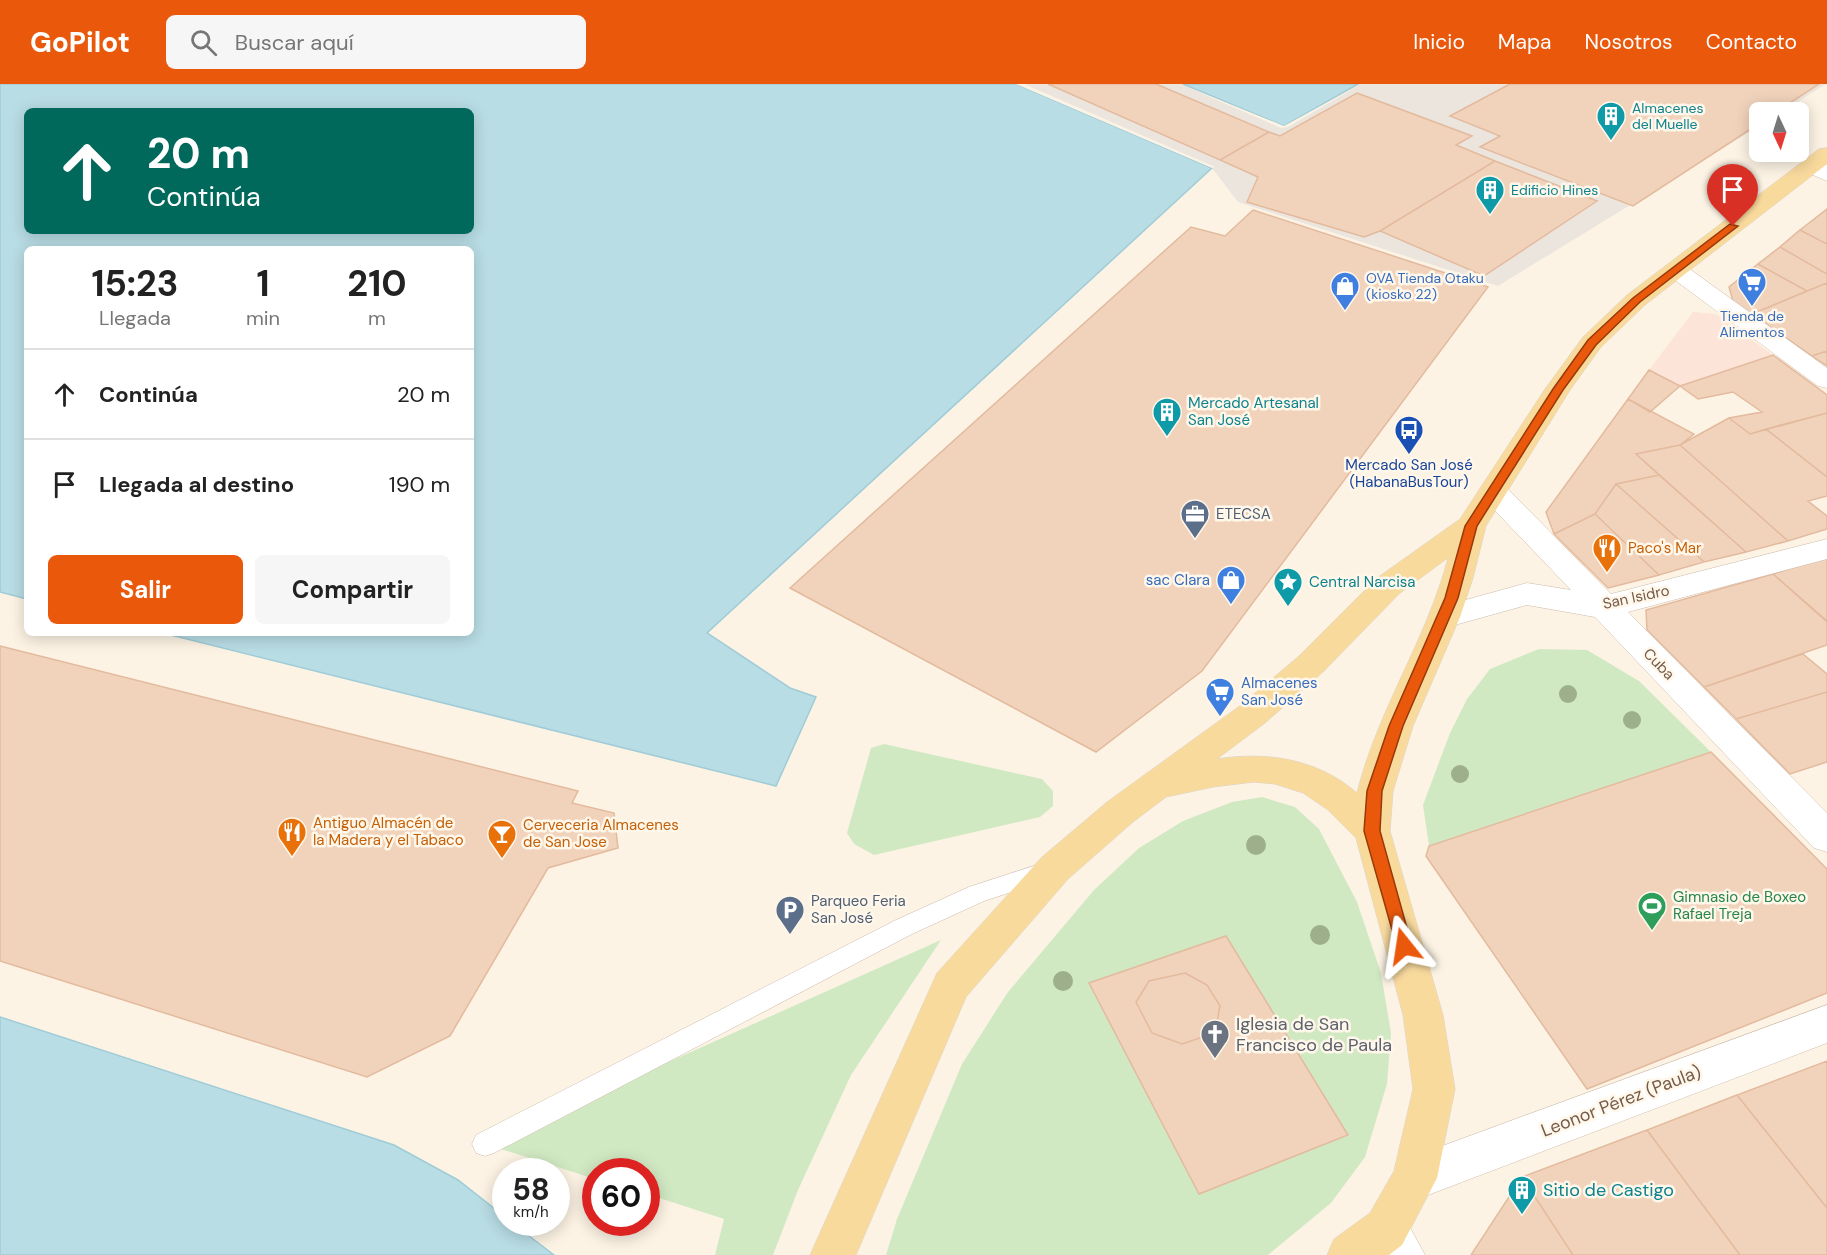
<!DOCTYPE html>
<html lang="es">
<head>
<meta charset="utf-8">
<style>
	body { margin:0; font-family:"DM Sans",sans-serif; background:#f6f6f6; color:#222; height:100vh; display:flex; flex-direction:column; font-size:22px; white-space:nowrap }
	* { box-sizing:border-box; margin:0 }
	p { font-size:20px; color:#767676 }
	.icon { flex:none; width:33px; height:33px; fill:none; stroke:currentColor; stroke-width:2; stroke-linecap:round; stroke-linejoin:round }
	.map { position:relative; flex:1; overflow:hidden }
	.drawer { position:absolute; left:24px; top:162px; width:450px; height:390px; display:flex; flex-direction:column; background:#fff; border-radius:9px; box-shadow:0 3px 15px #0003 }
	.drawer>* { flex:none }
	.hud { position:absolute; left:24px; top:24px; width:450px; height:126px; border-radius:9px; box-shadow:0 3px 15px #0003; background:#00695c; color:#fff; overflow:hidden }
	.needle { width:39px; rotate:176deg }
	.fabs { position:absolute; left:1749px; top:18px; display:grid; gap:12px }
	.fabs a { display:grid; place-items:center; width:60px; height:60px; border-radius:9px; background:#fff; box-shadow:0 3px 15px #0003; font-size:30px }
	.speed { position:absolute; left:492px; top:1074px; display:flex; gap:12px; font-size:30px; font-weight:700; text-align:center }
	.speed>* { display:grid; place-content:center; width:78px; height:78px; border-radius:50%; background:#fff; box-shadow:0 3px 15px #0003; line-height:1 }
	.speed small { font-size:15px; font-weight:400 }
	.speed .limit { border:9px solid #d22; background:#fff; color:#111 }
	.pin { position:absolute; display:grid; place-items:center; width:51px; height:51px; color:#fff; margin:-62px -26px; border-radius:50% 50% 50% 0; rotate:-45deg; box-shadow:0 0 6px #0007 }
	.pin .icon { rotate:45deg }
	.me { position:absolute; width:66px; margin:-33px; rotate:345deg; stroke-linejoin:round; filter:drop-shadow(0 0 4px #0008) }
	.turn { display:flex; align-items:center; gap:21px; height:126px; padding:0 24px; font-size:27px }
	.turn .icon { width:78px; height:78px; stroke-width:2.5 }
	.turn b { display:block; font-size:42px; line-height:51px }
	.eta { display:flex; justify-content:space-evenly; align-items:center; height:102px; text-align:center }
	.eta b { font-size:36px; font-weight:700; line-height:42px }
	.primary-button { display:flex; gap:12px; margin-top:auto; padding:12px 24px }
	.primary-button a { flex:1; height:69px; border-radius:9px; background:#ea580c; color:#fff; font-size:24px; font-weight:700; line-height:69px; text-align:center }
	.primary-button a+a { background:#f6f6f6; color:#222 }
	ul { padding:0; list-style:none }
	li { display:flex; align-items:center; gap:18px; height:90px; padding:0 24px; border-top:2px solid #e0e0e0 }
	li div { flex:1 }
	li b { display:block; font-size:22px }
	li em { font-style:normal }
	header { display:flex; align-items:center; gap:36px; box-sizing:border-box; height:84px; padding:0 30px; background:#ea580c; color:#fff }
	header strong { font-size:28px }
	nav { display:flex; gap:33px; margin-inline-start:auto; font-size:21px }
	.search { width:420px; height:54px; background:#f6f6f6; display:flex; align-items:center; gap:15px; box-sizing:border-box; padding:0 21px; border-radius:9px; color:#767676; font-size:22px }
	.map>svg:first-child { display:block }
</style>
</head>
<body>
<header>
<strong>GoPilot</strong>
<div class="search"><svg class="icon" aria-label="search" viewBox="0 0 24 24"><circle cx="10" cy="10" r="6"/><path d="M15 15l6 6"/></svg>Buscar aquí</div>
<nav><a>Inicio</a><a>Mapa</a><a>Nosotros</a><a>Contacto</a></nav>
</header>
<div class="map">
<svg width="1827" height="1171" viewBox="0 0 1827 1171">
	<rect width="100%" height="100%" fill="#fcf3e4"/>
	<path fill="#fce4d8" d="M 1693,228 L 1716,230 L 1773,271 L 1680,302 L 1649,286 Z"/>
	<path fill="#ebe5de" d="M 1016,0 L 1183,0 L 1284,42 L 1358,0 L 1826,0 L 1781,28 L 1760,28 L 1759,42 L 1498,202 L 1238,118 L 1212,84 Z"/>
	<path fill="#d1e9c3" d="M 1539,565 L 1587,566 L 1639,597 L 1711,668 L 1429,762 L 1423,721 L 1450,649 L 1467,615 L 1490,585 Z
		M 884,660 L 1042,695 L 1053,707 L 1053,722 L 1040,733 L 874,771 L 854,760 L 847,749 L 871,664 Z
		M 1262,713 L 1295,723 L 1319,745 L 1357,818 L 1381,889 L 1391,949 L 1387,1000 L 1365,1073 L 1331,1119 L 1268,1171 L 886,1171 L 897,1135 L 962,980 L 1008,908 L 1094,806 L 1139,764 L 1183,737 L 1232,718 Z
		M 941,856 L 851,991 L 798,1106 L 773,1171 L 715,1171 L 724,1135 L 647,1110 L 646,1088 L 596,1088 L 595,1095 L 485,1060 Z"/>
	<path fill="#b9dde5" stroke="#9fccd7" stroke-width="1.5" fill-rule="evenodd" d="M 0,0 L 1016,0 L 1212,84 L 707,549 L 790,604 L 816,613 L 776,702 L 163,549 L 471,549 L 471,165 L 27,165 L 27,515 L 0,508 ZM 27,27 L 471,27 L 471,147 L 27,147 Z
		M 1183,0 L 1358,0 L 1284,42 Z
		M 0,933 L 394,1061 L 458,1096 L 505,1133 L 506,1138 L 512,1139 L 554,1171 L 0,1171 Z"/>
	<path fill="#fcf3e4" d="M 1016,0 L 1024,0 L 1215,83 L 1212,84 Z
		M 1180,0 L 1284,42 L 1361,0 L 1288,43 L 1281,44 Z"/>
	<path fill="#f1d3bc" stroke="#e3ba9d" stroke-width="1.5" d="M 1048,0 L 1156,0 L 1269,48 L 1220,76 Z
		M 1510,0 L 1819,0 L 1776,28 L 1760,28 L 1760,39 L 1633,122 L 1480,63 L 1500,52 L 1450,32 Z
		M 1357,9 L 1472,52 L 1456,61 L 1495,77 L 1380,147 L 1364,153 L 1247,118 L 1258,93 L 1220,76 L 1269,48 L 1280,52 Z
		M 1495,77 L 1597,117 L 1484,192 L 1380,147 Z
		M 1827,125 L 1827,160 L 1800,146 Z
		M 1253,126 L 1488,203 L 1202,587 L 1096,668 L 790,504 L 1191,143 L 1225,152 Z
		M 1800,146 L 1827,160 L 1827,190 L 1780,163 Z
		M 1780,163 L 1827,190 L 1827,199 L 1807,207 L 1758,180 Z
		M 1758,180 L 1807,207 L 1752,230 L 1733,217 L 1729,203 Z
		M 1827,199 L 1827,267 L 1812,272 L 1752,230 Z
		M 1827,267 L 1827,282 L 1812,272 Z
		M 1773,271 L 1827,311 L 1827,329 L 1750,350 L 1729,334 L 1762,328 L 1733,308 L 1698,315 L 1680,302 Z
		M 1649,286 L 1680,302 L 1650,328 L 1628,315 Z
		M 1628,315 L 1694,350 L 1680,361 L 1636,370 L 1659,391 L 1616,400 L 1595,430 L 1554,450 L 1546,428 Z
		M 1827,329 L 1827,393 L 1766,345 Z
		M 1729,334 L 1750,350 L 1766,345 L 1827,393 L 1827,412 L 1808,417 L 1827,432 L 1827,445 L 1788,457 L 1680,361 Z
		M 1680,361 L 1788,457 L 1746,468 L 1636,370 Z
		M 1659,391 L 1746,468 L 1704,478 L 1616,400 Z
		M 1616,400 L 1704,478 L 1659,491 L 1595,430 Z
		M 1595,430 L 1659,491 L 1608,504 L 1554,450 Z
		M 1827,473 L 1827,537 L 1773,490 Z
		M 1773,490 L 1827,538 L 1827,561 L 1704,603 L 1647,546 L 1646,526 Z
		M 0,562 L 578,707 L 572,719 L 614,729 L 618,764 L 548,784 L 450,952 L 367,993 L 0,877 Z
		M 1803,570 L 1827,590 L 1827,608 L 1736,635 L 1704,603 Z
		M 1827,608 L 1827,678 L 1790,690 L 1736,635 Z
		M 1711,668 L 1827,785 L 1827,909 L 1587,1005 L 1426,772 L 1429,762 Z
		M 1226,852 L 1348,1051 L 1199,1110 L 1089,899 Z
		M 1185,889 L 1207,901 L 1220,922 L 1215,949 L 1182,960 L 1152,949 L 1136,918 L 1149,897 Z
		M 1827,977 L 1827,1124 L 1737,1011 Z
		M 1737,1011 L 1827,1124 L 1827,1171 L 1740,1171 L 1647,1046 Z
		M 1647,1046 L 1740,1171 L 1573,1171 L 1522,1093 Z
		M 1522,1093 L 1573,1171 L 1471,1171 Z"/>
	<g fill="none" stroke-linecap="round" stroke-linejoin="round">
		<g stroke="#cdbbab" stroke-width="1">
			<path id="lane" d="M 1046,778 L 1054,780 L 1057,787 L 1054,794 L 984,817 L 912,850 L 494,1069 L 485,1072 L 476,1069 L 472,1060 L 476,1051 L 896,836 L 969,803 Z"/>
		</g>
		<g stroke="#cdbbab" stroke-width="1">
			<path id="street" d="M 1812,75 L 1827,81 L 1827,97 L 1804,87 L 1801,82 L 1804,77 Z
				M 1676,179 L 1684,181 L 1827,284 L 1827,304 L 1818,302 L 1668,191 L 1664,186 L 1668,181 Z
				M 1493,398 L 1503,400 L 1611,510 L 1827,455 L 1827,475 L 1628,528 L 1827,729 L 1827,768 L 1814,764 L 1595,533 L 1527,521 L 1444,544 L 1433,541 L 1428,533 L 1433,525 L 1527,499 L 1571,506 L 1483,414 L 1479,407 L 1483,400 Z
				M 1827,921 L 1827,959 L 1415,1116 L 1399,1109 L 1393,1094 L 1399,1079 L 1415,1072 Z
				M 1386,1122 L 1402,1129 L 1425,1171 L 1376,1171 L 1363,1145 L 1370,1129 Z"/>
		</g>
		<g stroke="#dbd4d0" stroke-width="1">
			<path id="primary" d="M 1827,64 L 1827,80 L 1645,221 L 1601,263 L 1570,306 L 1486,442 L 1473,494 L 1460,533 L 1413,642 L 1393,707 L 1390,747 L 1443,931 L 1455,1005 L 1437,1094 L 1402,1161 L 1389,1171 L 1327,1171 L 1334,1155 L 1370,1129 L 1394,1087 L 1413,1005 L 1403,931 L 1356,754 L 1328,726 L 1303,709 L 1275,700 L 1254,698 L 1213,703 L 1166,713 L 1133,738 L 1068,795 L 966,913 L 856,1171 L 810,1171 L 937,889 L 1042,773 L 1107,718 L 1241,621 L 1299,572 L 1377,494 L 1460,435 L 1545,305 L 1583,253 L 1627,211 L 1819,65 ZM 1448,474 C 1427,555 1377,627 1357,709 C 1318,675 1267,667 1217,675 L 1265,639 L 1323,588 L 1399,510 Z"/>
		</g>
		<use href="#lane" fill="#fff" fill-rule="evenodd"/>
		<use href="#street" fill="#fff" fill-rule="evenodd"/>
		<use href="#primary" fill="#f9da9d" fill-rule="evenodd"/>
	</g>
	<g fill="#9eb08b">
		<circle cx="1568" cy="610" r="9"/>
		<circle cx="1632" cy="636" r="9"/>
		<circle cx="1460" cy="690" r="9"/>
		<circle cx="1256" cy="761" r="10"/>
		<circle cx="1320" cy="851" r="10"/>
		<circle cx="1063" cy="897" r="10"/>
	</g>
	<path fill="#ea580c" stroke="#983908" stroke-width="1.5" d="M 1730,140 L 1738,142 L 1640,218 L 1596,261 L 1563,306 L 1477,442 L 1458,514 L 1403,642 L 1382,707 L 1380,747 L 1412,862 L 1410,867 L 1398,867 L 1364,747 L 1367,707 L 1389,642 L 1445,514 L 1465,442 L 1553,305 L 1588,256 L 1633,214 Z"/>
	<defs>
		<g id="building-pin" transform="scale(1.5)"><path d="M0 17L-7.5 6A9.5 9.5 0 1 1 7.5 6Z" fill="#0f9aa8" stroke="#fff7ea"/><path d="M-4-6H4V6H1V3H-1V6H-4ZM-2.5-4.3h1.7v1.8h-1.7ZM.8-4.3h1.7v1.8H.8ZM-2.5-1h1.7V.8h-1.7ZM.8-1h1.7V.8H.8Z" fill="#fff"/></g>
		<g id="supermarket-pin" transform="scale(1.5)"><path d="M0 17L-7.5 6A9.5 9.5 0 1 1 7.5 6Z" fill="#3f7fe0" stroke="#fff7ea"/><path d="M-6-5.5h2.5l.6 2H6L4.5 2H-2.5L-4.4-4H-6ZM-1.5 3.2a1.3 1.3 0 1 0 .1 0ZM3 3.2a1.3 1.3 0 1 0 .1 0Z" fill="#fff"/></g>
		<g id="shop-pin" transform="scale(1.5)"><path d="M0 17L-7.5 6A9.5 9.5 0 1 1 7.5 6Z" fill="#3f7fe0" stroke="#fff7ea"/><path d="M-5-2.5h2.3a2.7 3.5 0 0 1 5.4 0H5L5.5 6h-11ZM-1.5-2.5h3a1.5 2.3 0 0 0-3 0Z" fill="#fff"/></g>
		<g id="bus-pin" transform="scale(1.5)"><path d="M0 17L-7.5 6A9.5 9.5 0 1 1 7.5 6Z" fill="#1a4fb4" stroke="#fff7ea"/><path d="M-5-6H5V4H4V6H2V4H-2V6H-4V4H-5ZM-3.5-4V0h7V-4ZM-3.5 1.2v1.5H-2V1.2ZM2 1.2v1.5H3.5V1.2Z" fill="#fff"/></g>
		<g id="office-pin" transform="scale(1.5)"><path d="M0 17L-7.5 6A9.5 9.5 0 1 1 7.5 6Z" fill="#5c6f8a" stroke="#fff7ea"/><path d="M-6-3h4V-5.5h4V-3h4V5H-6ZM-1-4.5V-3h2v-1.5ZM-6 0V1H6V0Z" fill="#fff"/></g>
		<g id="restaurant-pin" transform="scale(1.5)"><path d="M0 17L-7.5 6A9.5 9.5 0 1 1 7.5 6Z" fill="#e8710a" stroke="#fff7ea"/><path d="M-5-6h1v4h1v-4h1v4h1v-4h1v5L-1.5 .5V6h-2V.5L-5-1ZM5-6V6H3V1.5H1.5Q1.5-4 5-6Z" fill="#fff"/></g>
		<g id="sight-pin" transform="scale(1.5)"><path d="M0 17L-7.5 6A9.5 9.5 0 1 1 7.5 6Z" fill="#0f9aa8" stroke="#fff7ea"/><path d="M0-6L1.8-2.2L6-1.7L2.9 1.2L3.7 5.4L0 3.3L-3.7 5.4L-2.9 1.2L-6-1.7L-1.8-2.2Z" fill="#fff"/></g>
		<g id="bar-pin" transform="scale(1.5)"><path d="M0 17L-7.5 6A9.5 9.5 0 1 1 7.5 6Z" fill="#e8710a" stroke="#fff7ea"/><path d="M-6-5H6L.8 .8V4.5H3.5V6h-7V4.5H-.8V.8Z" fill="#fff"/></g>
		<g id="stadium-pin" transform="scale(1.5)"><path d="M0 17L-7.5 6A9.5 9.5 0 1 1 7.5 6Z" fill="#2e9e5b" stroke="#fff7ea"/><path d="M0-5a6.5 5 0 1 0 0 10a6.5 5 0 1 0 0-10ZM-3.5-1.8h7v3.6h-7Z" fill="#fff"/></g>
		<g id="parking-pin" transform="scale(1.5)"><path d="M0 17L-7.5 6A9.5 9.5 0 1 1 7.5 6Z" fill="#5c6f8a" stroke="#fff7ea"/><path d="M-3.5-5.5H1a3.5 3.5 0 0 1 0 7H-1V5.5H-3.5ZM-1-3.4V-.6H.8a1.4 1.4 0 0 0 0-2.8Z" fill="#fff"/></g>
		<g id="church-pin" transform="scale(1.5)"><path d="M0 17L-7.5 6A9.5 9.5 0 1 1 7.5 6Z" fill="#6b7280" stroke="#fff7ea"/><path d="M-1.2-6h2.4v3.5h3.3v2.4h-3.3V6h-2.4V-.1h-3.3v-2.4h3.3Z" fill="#fff"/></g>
	</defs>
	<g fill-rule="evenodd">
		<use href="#building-pin" x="1611" y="32"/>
		<use href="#building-pin" x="1490" y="106"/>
		<use href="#supermarket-pin" x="1752" y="198"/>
		<use href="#shop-pin" x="1345" y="202"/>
		<use href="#building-pin" x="1167" y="328"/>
		<use href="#bus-pin" x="1409" y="346"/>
		<use href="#office-pin" x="1195" y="430"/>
		<use href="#restaurant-pin" x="1607" y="464"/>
		<use href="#shop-pin" x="1231" y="496"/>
		<use href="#sight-pin" x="1288" y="498"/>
		<use href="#supermarket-pin" x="1220" y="608"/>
		<use href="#restaurant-pin" x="292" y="748"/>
		<use href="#bar-pin" x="502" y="750"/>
		<use href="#stadium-pin" x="1652" y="822"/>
		<use href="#parking-pin" x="790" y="826"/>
		<use href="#church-pin" x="1215" y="950"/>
		<use href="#building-pin" x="1522" y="1106"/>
	</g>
	<g text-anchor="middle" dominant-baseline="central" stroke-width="5" stroke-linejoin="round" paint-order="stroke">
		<g font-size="14" fill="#0d838f" stroke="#fff7ea" text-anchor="start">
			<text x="1632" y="24">Almacenes<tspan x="1632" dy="16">del Muelle</tspan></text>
			<text x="1511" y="106">Edificio Hines</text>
		</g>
		<g font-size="14" fill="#366cbe" stroke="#fff7ea" text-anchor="start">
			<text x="1366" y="194">OVA Tienda Otaku<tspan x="1366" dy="16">(kiosko 22)</tspan></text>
			<text x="1752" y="232" text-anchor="middle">Tienda de<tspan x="1752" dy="16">Alimentos</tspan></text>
		</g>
		<g font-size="15" fill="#0d838f" stroke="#fff7ea" text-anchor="start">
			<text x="1188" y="319">Mercado Artesanal<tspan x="1188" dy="17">San José</tspan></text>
			<text x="1309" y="498">Central Narcisa</text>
		</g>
		<g font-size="15" fill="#164399" stroke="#fff7ea">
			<text x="1409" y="381">Mercado San José<tspan x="1409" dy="17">(HabanaBusTour)</tspan></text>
		</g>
		<g font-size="15" fill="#4e5e75" stroke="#fff7ea" text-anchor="start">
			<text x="1216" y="430">ETECSA</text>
			<text x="811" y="817">Parqueo Feria<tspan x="811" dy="17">San José</tspan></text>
		</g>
		<g font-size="15" fill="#c56008" stroke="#fff7ea" text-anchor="start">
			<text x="1628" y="464">Paco's Mar</text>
			<text x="313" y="739">Antiguo Almacén de<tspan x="313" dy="17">la Madera y el Tabaco</tspan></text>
			<text x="523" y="741">Cerveceria Almacenes<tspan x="523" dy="17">de San Jose</tspan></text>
		</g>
		<g font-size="15" fill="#366cbe" stroke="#fff7ea" text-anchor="end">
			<text x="1210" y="496">sac Clara</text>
			<text x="1241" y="599" text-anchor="start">Almacenes<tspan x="1241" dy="17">San José</tspan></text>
		</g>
		<g font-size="15" fill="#745a4a" stroke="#fff7ea">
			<text transform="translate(1636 513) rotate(-12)">San Isidro</text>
			<text transform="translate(1659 580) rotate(46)">Cuba</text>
		</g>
		<g font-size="15" fill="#27864d" stroke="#fff7ea" text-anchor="start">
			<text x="1673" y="813">Gimnasio de Boxeo<tspan x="1673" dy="17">Rafael Treja</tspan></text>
		</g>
		<g font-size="18" fill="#5b616d" stroke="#fff7ea" text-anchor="start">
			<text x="1236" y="940">Iglesia de San<tspan x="1236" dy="21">Francisco de Paula</tspan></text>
		</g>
		<g font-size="18" fill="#745a4a" stroke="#fff7ea">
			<text transform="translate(1621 1017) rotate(-21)">Leonor Pérez (Paula)</text>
		</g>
		<g font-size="18" fill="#0d838f" stroke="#fff7ea" text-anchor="start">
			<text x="1543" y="1106">Sitio de Castigo</text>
		</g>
	</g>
</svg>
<div class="fabs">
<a><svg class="needle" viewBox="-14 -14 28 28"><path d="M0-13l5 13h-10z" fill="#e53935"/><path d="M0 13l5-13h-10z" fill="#767676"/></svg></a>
</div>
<div class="speed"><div>58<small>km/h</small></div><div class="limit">60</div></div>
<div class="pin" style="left:1733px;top:142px;background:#d93025"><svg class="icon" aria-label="arrive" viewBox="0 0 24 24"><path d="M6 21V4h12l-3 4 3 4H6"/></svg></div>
<svg class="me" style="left:1404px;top:862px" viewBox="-20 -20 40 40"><path d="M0-17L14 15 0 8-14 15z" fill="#ea580c" stroke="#fff" stroke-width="4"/></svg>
<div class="hud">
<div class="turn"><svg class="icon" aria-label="ahead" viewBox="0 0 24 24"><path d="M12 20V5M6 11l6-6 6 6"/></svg><div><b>20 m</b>Continúa</div></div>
</div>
<section class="drawer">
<div class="eta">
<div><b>15:23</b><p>Llegada</p></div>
<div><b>1</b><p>min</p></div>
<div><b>210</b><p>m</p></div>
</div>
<ul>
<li><svg class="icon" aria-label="ahead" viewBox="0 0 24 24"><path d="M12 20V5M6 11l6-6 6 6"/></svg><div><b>Continúa</b></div><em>20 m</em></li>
<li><svg class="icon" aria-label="arrive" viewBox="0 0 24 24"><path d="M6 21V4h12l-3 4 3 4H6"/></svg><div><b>Llegada al destino</b></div><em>190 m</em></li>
</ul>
<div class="primary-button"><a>Salir</a><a>Compartir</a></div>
</section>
</div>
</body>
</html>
